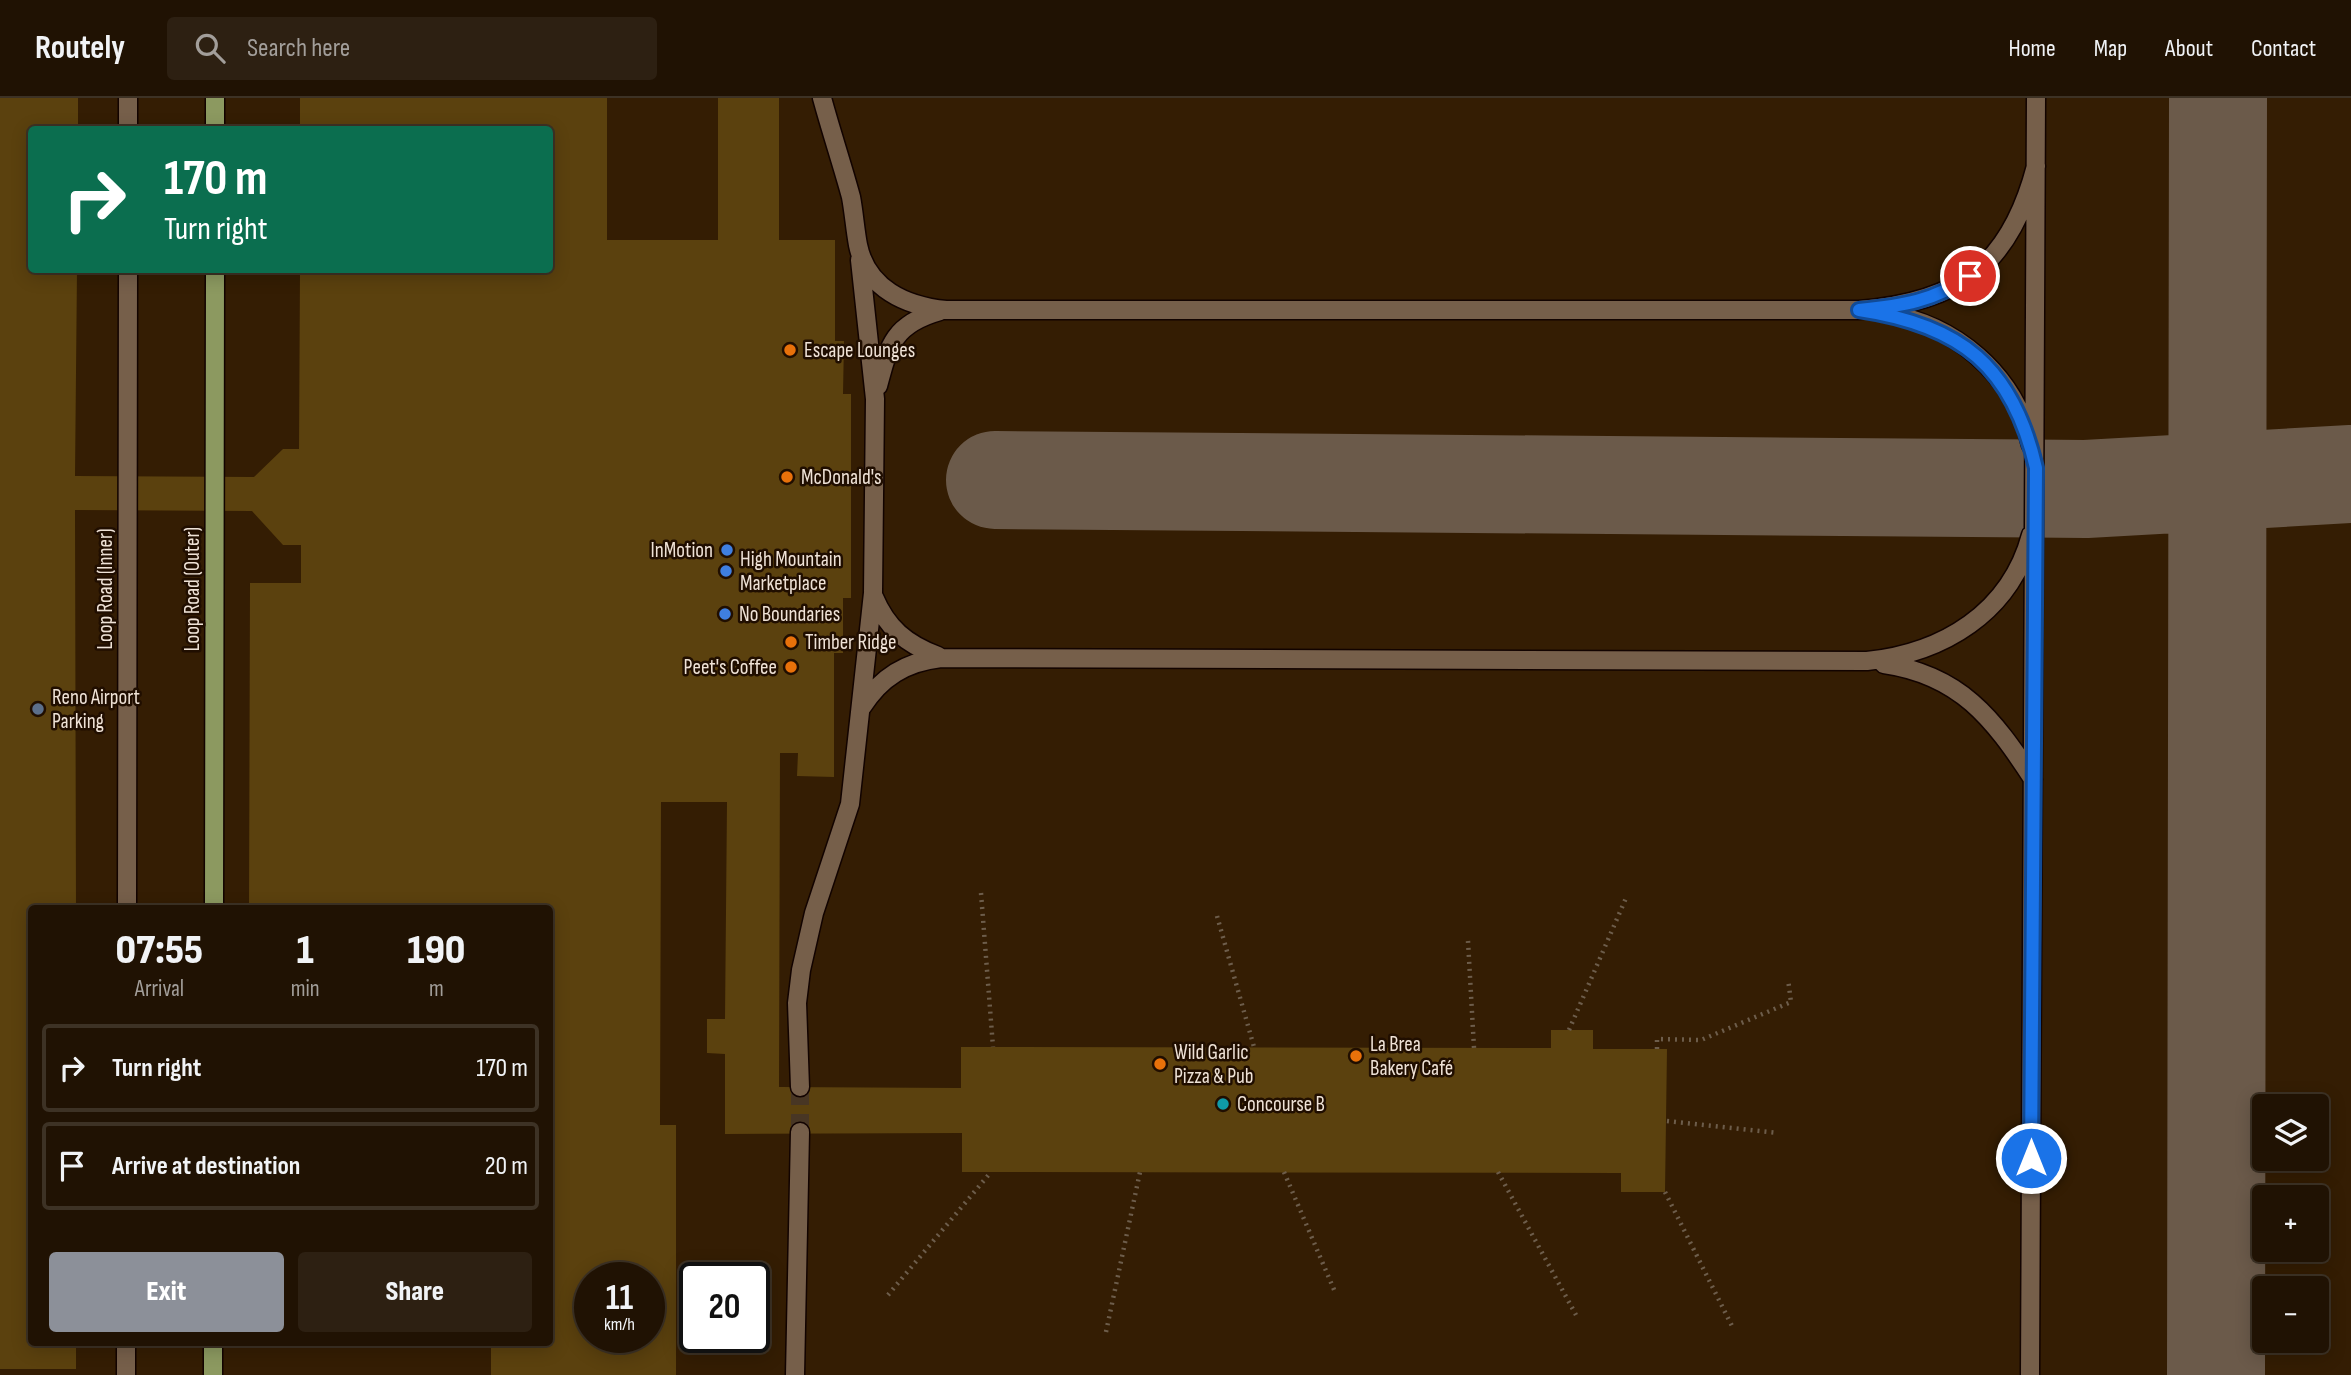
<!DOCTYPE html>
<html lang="en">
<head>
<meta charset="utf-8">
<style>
	body { margin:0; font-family:"Sofia Sans Condensed",sans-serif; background:#2d2012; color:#f1f3f6; height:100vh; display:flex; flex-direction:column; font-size:26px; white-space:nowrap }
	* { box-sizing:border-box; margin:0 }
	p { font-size:23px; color:#a29e9a }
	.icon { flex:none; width:38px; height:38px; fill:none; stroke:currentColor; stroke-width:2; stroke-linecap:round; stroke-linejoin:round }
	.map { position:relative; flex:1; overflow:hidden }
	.side { position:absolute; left:28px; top:807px; width:525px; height:441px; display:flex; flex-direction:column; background:#201203; border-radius:7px; box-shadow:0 4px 18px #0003,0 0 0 2px #3d3225 }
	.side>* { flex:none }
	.guide { position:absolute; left:28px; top:28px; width:525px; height:147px; border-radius:7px; box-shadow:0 4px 18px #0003,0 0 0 2px #3d3225; background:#0b6e4f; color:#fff; overflow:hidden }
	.fabs { position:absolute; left:2252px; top:996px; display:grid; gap:14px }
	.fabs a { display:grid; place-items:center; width:77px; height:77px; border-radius:7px; background:#201203; box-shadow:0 4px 18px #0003,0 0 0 2px #3d3225; font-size:35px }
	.speed { position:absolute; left:574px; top:1164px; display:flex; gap:14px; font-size:35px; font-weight:700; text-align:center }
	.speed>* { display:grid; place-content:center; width:91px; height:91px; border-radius:50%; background:#201203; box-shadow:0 4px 18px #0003,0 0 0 2px #3d3225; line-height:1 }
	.speed small { font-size:18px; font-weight:400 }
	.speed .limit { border:4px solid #111; border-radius:10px; background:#fff; color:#111 }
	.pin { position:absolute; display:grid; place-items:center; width:60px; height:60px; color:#fff; margin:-30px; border:4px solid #fff; border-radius:50%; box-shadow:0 2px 7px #0007 }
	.me { position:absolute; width:77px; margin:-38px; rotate:0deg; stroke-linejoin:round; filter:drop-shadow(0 0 5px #0008) }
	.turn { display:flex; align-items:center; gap:24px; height:147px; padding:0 21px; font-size:32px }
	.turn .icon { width:91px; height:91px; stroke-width:2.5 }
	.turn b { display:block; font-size:49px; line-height:60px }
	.eta { display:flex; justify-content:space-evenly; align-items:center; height:119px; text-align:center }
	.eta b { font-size:42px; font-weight:800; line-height:49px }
	.cta { display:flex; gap:14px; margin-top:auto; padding:14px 21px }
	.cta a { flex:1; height:80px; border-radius:7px; background:#8c9099; color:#fff; font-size:28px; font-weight:800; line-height:80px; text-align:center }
	.cta a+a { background:#2d2012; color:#f1f3f6 }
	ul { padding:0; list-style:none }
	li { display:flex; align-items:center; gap:21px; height:88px; margin:0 14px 10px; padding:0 7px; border:4px solid #3d3225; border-radius:7px }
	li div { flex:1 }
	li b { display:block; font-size:26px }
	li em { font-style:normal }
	header { display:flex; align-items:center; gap:42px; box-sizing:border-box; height:98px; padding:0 35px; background:#201203; border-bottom:2px solid #3d3225 }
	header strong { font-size:33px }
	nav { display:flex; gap:38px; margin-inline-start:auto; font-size:24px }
	.search { width:490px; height:63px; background:#2d2012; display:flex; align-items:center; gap:18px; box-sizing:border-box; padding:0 24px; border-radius:7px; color:#a29e9a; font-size:26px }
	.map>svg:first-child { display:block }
</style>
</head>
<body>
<header>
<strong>Routely</strong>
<div class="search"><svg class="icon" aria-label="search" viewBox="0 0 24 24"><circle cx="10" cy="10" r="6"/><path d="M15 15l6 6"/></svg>Search here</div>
<nav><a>Home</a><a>Map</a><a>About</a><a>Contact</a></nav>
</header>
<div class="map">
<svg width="2351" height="1277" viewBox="0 0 2351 1277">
	<rect width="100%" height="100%" fill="#2a1804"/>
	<path fill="#341d03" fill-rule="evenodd" d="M 0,0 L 2351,0 L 2351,1277 L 0,1277 ZM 32,32 L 550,32 L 550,172 L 32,172 ZM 32,810 L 550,810 L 550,1244 L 32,1244 ZM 2264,1008 L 2317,1008 L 2317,1060 L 2264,1060 ZM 2264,1099 L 2317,1099 L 2317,1152 L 2264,1152 ZM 590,1180 L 649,1180 L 649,1239 L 590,1239 ZM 695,1180 L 754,1180 L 754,1239 L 695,1239 ZM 2264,1190 L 2317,1190 L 2317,1242 L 2264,1242 Z"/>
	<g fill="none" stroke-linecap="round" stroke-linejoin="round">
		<path stroke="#6b5a4a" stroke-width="98" d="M 995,382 L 2086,391 L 2351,376
			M 2216,1277 L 2218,0"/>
	</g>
	<path fill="#5b410e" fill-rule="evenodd" d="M 0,0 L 78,0 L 78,32 L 32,32 L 32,172 L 77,172 L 75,378 L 254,379 L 283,351 L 299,351 L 300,172 L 550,172 L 550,32 L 300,32 L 300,0 L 607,0 L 607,142 L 718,142 L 718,0 L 779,0 L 779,142 L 835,142 L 835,243 L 844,243 L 843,296 L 851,296 L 851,500 L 843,500 L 843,555 L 834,555 L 834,679 L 797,678 L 798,655 L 780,655 L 779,989 L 961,990 L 961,949 L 1551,950 L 1551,932 L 1593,932 L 1593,951 L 1667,951 L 1665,1094 L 1621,1094 L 1621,1075 L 962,1074 L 962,1035 L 725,1036 L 725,956 L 707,955 L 707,921 L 725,921 L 727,704 L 661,704 L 660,1027 L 676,1027 L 676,1277 L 491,1277 L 491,1244 L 550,1244 L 550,810 L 249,810 L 250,485 L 301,485 L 301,447 L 283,447 L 252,413 L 75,412 L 76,810 L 32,810 L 32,1244 L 76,1244 L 76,1271 L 0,1271 ZM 590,1180 L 649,1180 L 649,1239 L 590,1239 Z"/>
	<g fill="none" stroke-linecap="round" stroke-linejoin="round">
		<path stroke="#483624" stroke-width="18" stroke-dasharray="18 9" stroke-linecap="butt" d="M 800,989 L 800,1034"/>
		<g stroke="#120300" stroke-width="21">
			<path id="minor" d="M 822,0 C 831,33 842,66 851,99 C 854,115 855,131 858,147 C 867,191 906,208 946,212 L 1859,212 C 1959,204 2010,168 2036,68
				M 128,32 L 128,0
				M 1884,215 C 1954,226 2014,275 2031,347
				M 878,288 C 889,246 894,226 940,213
				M 874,499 C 887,530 906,546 938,558
				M 1884,566 C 1960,577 1993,620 2033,681
				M 862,609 C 881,579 906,564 941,560 L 1867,563 C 1943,555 2010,515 2031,437
				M 127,810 L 128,172
				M 800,989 L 797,905 L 801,872 L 814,815 L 850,706 L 873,495 L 875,301 L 860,162
				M 126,1277 L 126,1244
				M 795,1277 L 800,1034
				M 2030,1277 L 2036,0"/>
		</g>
		<g stroke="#120300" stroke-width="21">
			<path id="major" d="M 215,32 L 215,0
				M 214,810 L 215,172
				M 213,1277 L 213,1244"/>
		</g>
		<path stroke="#6d5d4b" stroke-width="4.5" stroke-dasharray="2 5" stroke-linecap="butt" d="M 981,795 L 993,949
			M 1217,818 L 1254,949
			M 1468,843 L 1474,950
			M 1569,932 L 1626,800
			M 1657,951 L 1657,941 L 1701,942 L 1791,904 L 1788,881
			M 1667,1023 L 1778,1035
			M 1284,1074 L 1335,1194
			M 1498,1074 L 1576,1217
			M 1665,1094 L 1732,1228
			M 888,1197 L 991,1074
			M 1106,1234 L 1140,1074"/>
		<use href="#minor" stroke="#765f4a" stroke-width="18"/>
		<use href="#major" stroke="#8c9960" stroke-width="18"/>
	</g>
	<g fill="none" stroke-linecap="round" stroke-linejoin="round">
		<g stroke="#114b97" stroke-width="18">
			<path id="route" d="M 1970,178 C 1935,203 1901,208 1859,212 C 1961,227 2013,269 2036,370 L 2031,1060"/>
		</g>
		<use href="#route" stroke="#1a73e8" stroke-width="12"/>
	</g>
	<g fill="#e8710a" stroke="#200e00" stroke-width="2.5">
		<circle cx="790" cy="252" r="7"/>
		<circle cx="787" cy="379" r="7"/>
		<circle cx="791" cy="544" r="7"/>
		<circle cx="791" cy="569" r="7"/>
		<circle cx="1356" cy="958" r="7"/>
		<circle cx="1160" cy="966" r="7"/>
	</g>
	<g fill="#3f7fe0" stroke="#200e00" stroke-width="2.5">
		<circle cx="727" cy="452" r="7"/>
		<circle cx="726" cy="473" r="7"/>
		<circle cx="725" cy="516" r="7"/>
	</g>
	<circle fill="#5c6f8a" stroke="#200e00" stroke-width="2.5" cx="38" cy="611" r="7"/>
	<circle fill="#0f9aa8" stroke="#200e00" stroke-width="2.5" cx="1223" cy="1006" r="7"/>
	<g text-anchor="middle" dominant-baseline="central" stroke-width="5" stroke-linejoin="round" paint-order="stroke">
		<g font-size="21" fill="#efe2d6" stroke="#200e00" text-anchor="start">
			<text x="804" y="252">Escape Lounges</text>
			<text x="801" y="379">McDonald's</text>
			<text x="713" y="452" text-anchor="end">InMotion</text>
			<text x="740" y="461">High Mountain<tspan x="740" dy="24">Marketplace</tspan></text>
			<text x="739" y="516">No Boundaries</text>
			<text x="805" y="544">Timber Ridge</text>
			<text x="777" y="569" text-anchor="end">Peet's Coffee</text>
			<text x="52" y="599">Reno Airport<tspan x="52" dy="24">Parking</tspan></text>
			<text x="1370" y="946">La Brea<tspan x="1370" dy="24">Bakery Café</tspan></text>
			<text x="1174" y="954">Wild Garlic<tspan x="1174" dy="24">Pizza &amp; Pub</tspan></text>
			<text x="1237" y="1006">Concourse B</text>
		</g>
		<g font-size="21" fill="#efe2d6" stroke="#200e00">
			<text transform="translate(105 491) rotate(-90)">Loop Road (Inner)</text>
			<text transform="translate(192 491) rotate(-90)">Loop Road (Outer)</text>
		</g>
	</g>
</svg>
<div class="fabs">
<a><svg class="icon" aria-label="layers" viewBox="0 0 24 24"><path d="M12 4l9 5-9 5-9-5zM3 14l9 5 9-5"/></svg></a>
<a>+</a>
<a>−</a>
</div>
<div class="speed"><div>11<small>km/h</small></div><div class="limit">20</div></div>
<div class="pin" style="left:1970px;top:178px;background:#d93025"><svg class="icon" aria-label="arrive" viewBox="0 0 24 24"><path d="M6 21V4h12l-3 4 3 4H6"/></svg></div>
<svg class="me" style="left:2031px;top:1060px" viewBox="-20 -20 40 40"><circle r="17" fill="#1a73e8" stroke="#fff" stroke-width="3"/><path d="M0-11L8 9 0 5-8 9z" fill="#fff"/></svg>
<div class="guide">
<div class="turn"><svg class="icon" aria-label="right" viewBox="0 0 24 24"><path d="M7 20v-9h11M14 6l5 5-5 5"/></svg><div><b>170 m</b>Turn right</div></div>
</div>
<section class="side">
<div class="eta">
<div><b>07:55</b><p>Arrival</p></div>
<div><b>1</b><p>min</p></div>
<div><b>190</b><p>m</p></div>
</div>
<ul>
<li><svg class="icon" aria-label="right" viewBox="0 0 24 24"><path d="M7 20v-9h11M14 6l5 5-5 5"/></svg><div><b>Turn right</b></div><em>170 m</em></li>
<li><svg class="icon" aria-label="arrive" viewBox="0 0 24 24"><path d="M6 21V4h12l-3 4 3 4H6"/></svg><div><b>Arrive at destination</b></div><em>20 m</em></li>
</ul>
<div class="cta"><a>Exit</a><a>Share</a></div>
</section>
</div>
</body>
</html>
